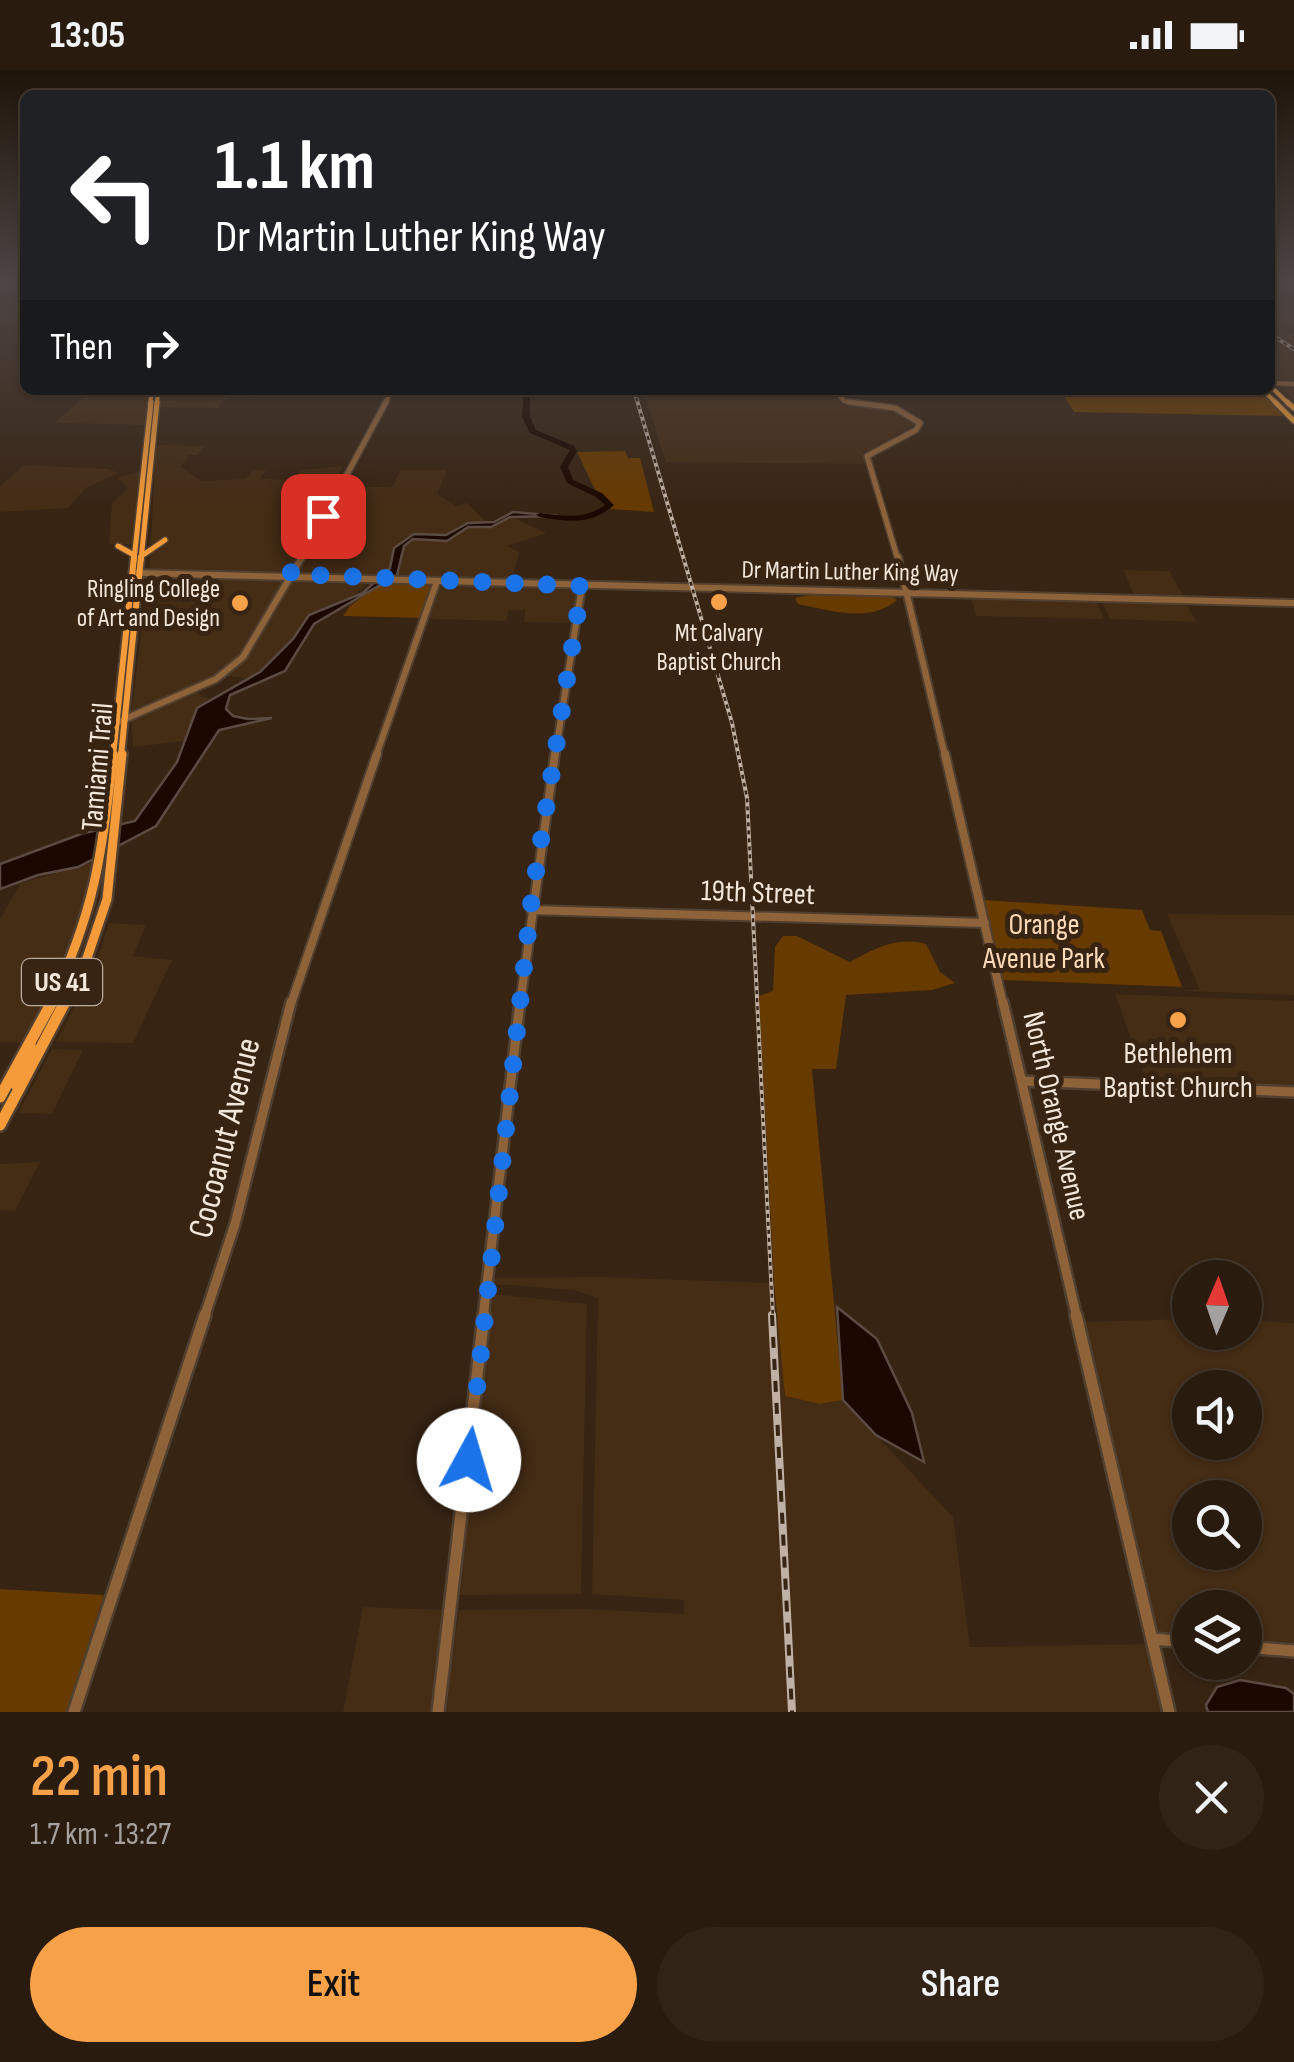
<!DOCTYPE html>
<html lang="en">
<head>
<meta charset="utf-8">
<style>
	body { margin:0; font-family:"Sofia Sans Condensed",sans-serif; background:#312417; color:#f1f3f6; height:100vh; display:flex; flex-direction:column; font-size:38px; white-space:nowrap }
	* { box-sizing:border-box; margin:0 }
	p { font-size:32px; color:#a5a19e }
	.icon { flex:none; width:55px; height:55px; fill:none; stroke:currentColor; stroke-width:2; stroke-linecap:round; stroke-linejoin:round }
	.map { position:relative; height:1642px; overflow:hidden }
	.side { display:flex; flex-direction:column; background:#291b0e; flex:1 }
	.side>* { flex:none }
	.guide { position:absolute; left:20px; top:20px; width:1255px; height:305px; border-radius:15px; box-shadow:0 2px 8px #0004,0 0 0 2px #45392e; background:#202124; color:#fff; overflow:hidden }
	.needle { width:65px; rotate:2deg }
	.tools { position:absolute; left:1172px; top:1190px; display:grid; gap:20px }
	.tools a { display:grid; place-items:center; width:90px; height:90px; border-radius:50%; background:#291b0e; box-shadow:0 2px 8px #0004,0 0 0 2px #45392e; font-size:50px }
	.pin { position:absolute; display:grid; place-items:center; width:85px; height:85px; color:#fff; margin:-42px; border-radius:20px; box-shadow:0 5px 15px #0006 }
	.me { position:absolute; width:110px; margin:-55px; rotate:6deg; stroke-linejoin:round; filter:drop-shadow(0 0 8px #0008) }
	.turn { display:flex; align-items:center; gap:35px; height:210px; padding:0 30px; font-size:45px }
	.turn .icon { width:130px; height:130px; stroke-width:2.5 }
	.turn b { display:block; font-size:70px; line-height:85px }
	.then { display:flex; align-items:center; height:95px; padding:0 30px; background:#0003; gap:20px; font-size:38px }
	.round { display:grid; place-items:center; flex:none; width:105px; height:105px; border-radius:52px; background:#312417 }
	.overview { display:flex; align-items:center; justify-content:space-between; height:170px; padding:0 30px }
	h1 { font-size:60px; font-weight:600; line-height:75px; color:#f7a149 }
	.cta { display:flex; gap:20px; margin-top:auto; padding:20px 30px }
	.cta a { flex:1; height:115px; border-radius:60px; background:#f7a149; color:#111; font-size:40px; font-weight:600; line-height:115px; text-align:center }
	.cta a+a { background:#312417; color:#f1f3f6 }
	.status { display:flex; justify-content:space-between; align-items:center; height:70px; padding:0 50px; background:#291b0e; direction:ltr }
	.status svg { height:28px; fill:currentColor }
	.map>svg:first-child { display:block }
</style>
</head>
<body>
<div class="status"><b>13:05</b><svg viewBox="0 0 49 12"><path d="M0 12V9h3v3zM5 12V6h3v6zM10 12V3h3v9zM15 12V0h3v12zM26 1h20v11H26zM47 4h2v5h-2z"/></svg></div>
<div class="map">
<svg width="1294" height="1642" viewBox="0 0 1294 1642">
	<rect width="100%" height="100%" fill="#372413"/>
	<path fill="#442c15" fill-rule="evenodd" d="M 1270,243 L 1294,243 L 1294,255 L 1281,255 L 1285,263 L 1294,263 L 1294,330 L 1270,307 Z
		M 92,320 L 150,320 L 147,355 L 54,353 Z
		M 162,320 L 233,320 L 218,338 L 161,337 Z
		M 643,320 L 832,320 L 843,332 L 904,343 L 915,355 L 863,383 L 867,394 L 666,392 Z
		M 156,375 L 204,376 L 197,385 L 189,385 L 181,397 L 202,411 L 246,409 L 253,400 L 266,400 L 260,409 L 295,410 L 301,400 L 343,396 L 338,407 L 319,407 L 317,411 L 344,417 L 392,417 L 401,400 L 447,400 L 437,424 L 456,436 L 467,433 L 487,453 L 511,447 L 547,463 L 507,476 L 519,482 L 512,510 L 521,516 L 577,518 L 574,553 L 524,552 L 525,540 L 509,540 L 506,551 L 429,549 L 443,509 L 370,512 L 352,526 L 310,543 L 291,570 L 257,604 L 247,608 L 227,606 L 194,620 L 209,630 L 196,638 L 185,671 L 133,677 L 131,642 L 149,504 Z
		M 24,395 L 108,399 L 118,403 L 86,418 L 68,438 L 0,442 L 0,416 Z
		M 141,401 L 132,474 L 109,474 L 112,433 L 128,418 L 117,408 Z
		M 1123,500 L 1169,501 L 1186,530 L 1135,527 Z
		M 971,527 L 1096,530 L 1104,549 L 976,546 Z
		M 1101,530 L 1186,533 L 1196,552 L 1110,549 Z
		M 94,792 L 79,864 L 53,919 L 24,973 L 0,972 L 0,849 L 21,813 Z
		M 1167,844 L 1294,845 L 1294,925 L 1160,920 L 1200,920 Z
		M 109,853 L 146,855 L 133,886 L 172,890 L 133,973 L 56,972 L 94,899 Z
		M 1115,924 L 1294,931 L 1294,1018 L 1147,1012 Z
		M 52,979 L 83,980 L 52,1044 L 18,1043 Z
		M 40,1092 L 15,1141 L 0,1140 L 0,1094 Z
		M 600,1207 L 774,1213 L 785,1326 L 820,1334 L 843,1330 L 953,1447 L 970,1577 L 1148,1574 L 1163,1642 L 444,1642 L 459,1540 L 586,1539 L 684,1544 L 684,1530 L 592,1524 L 598,1228 L 574,1220 L 494,1214 L 495,1208 Z
		M 493,1224 L 587,1234 L 581,1524 L 460,1525 Z
		M 1190,1249 L 1190,1262 L 1245,1262 L 1245,1250 L 1294,1253 L 1294,1573 L 1245,1569 L 1245,1538 L 1190,1538 L 1190,1564 L 1157,1562 L 1084,1252 ZM 1190,1318 L 1245,1318 L 1245,1372 L 1190,1372 ZM 1190,1428 L 1245,1428 L 1245,1482 L 1190,1482 Z
		M 363,1537 L 447,1540 L 432,1642 L 343,1642 Z"/>
	<path fill="#673a00" d="M 1060,320 L 1261,320 L 1287,346 L 1074,342 Z
		M 625,381 L 628,388 L 640,388 L 654,442 L 611,439 L 599,428 L 577,382 Z
		M 383,512 L 430,514 L 424,548 L 343,546 L 350,536 Z
		M 819,523 L 892,526 L 897,530 C 870,554 829,540 798,534 L 795,528 Z
		M 984,830 L 1142,840 L 1150,860 L 1161,861 L 1182,917 L 1002,910 Z
		M 783,866 L 797,866 L 850,892 C 875,878 897,866 926,874 L 940,902 L 955,913 L 932,920 L 846,925 L 836,999 L 812,999 L 843,1330 L 820,1334 L 785,1326 L 774,1213 L 759,926 L 773,921 L 775,877 Z
		M 0,1519 L 104,1525 L 66,1642 L 0,1642 Z"/>
	<path fill="#1b0800" stroke="#5c4b42" stroke-width="2.5" d="M 513,442 L 558,446 L 510,447 L 491,457 L 468,457 L 447,471 L 413,469 L 404,476 L 397,505 L 314,554 L 285,601 L 230,625 L 226,639 L 233,646 L 248,649 L 272,648 L 219,660 L 156,756 L 78,797 L 38,805 L 0,819 L 0,794 L 81,764 L 135,751 L 177,692 L 197,638 L 260,602 L 293,569 L 309,545 L 363,523 L 390,498 L 394,478 L 414,464 L 446,465 L 468,453 L 494,452 Z
		M 837,1237 L 877,1269 L 912,1343 L 924,1392 L 876,1365 L 843,1330 Z
		M 1240,1610 L 1286,1618 L 1294,1624 L 1294,1642 L 1208,1642 L 1206,1635 L 1217,1617 Z"/>
	<g fill="none" stroke-linecap="round" stroke-linejoin="round">
		<path fill="#1b0800" fill-rule="evenodd" d="M 524,320 L 530,320 L 530,347 L 536,360 L 574,376 L 577,381 L 568,397 L 573,410 L 602,423 L 614,435 C 592,455 568,452 540,447 L 536,445 L 540,443 C 564,446 584,450 605,435 L 596,427 L 567,413 L 560,397 L 570,380 L 530,363 L 522,347 Z"/>
		<g stroke="#513f2f" stroke-width="6">
			<path id="tertiary-far5" d="M 1270,313 L 1294,314
				M 836,320 L 844,331 L 871,335
				M 384,335 L 392,320"/>
		</g>
		<g stroke="#513f2f" stroke-width="8">
			<path id="tertiary-far4" d="M 849,332 L 895,338 L 920,353 L 916,360 L 867,386 L 898,490
				M 301,490 L 386,332"/>
		</g>
		<g stroke="#513f2f" stroke-width="10">
			<path id="tertiary-far3" d="M 898,487 L 945,686
				M 136,503 L 1294,533
				M 116,653 L 216,609 L 243,587 L 302,487
				M 376,686 L 437,511
				M 555,686 L 582,516"/>
		</g>
		<g stroke="#513f2f" stroke-width="12">
			<path id="tertiary-far2" d="M 945,684 L 1003,934
				M 531,840 L 985,853
				M 291,934 L 377,684
				M 520,934 L 555,684"/>
		</g>
		<g stroke="#513f2f" stroke-width="14">
			<path id="tertiary-far1" d="M 1003,932 L 1077,1248
				M 1022,1011 L 1294,1022
				M 204,1248 L 235,1154 L 291,932
				M 483,1248 L 520,932"/>
		</g>
		<g stroke="#513f2f" stroke-width="16">
			<path id="tertiary" d="M 1076,1245 L 1169,1642
				M 1153,1569 L 1190,1572
				M 1245,1577 L 1294,1581
				M 74,1642 L 205,1245
				M 438,1642 L 484,1245"/>
		</g>
		<g stroke="#513f2f" stroke-width="6">
			<path id="primary-far4" d="M 1270,316 L 1290,335
				M 1263,320 L 1278,335
				M 150,335 L 152,320
				M 157,335 L 158,320"/>
		</g>
		<g stroke="#513f2f" stroke-width="8">
			<path id="primary-far3" d="M 1275,332 L 1294,351
				M 1287,332 L 1294,338
				M 118,476 L 134,485
				M 143,485 L 165,470
				M 134,490 L 151,332
				M 141,490 L 157,332"/>
		</g>
		<g stroke="#513f2f" stroke-width="10">
			<path id="primary-far2" d="M 113,686 L 134,487
				M 121,686 L 141,487"/>
		</g>
		<g stroke="#513f2f" stroke-width="14">
			<path id="primary-far1" d="M 50,934 C 94,846 103,780 113,684
				M 64,934 L 85,894 L 107,829 L 122,684"/>
		</g>
		<g stroke="#513f2f" stroke-width="16">
			<path id="primary" d="M 16,1015 L 31,984 L 30,974
				M 0,1027 L 52,932
				M 0,1055 L 65,932"/>
		</g>
		<use href="#tertiary-far5" stroke="#8f6339" stroke-width="4"/>
		<use href="#tertiary-far4" stroke="#8f6339" stroke-width="5"/>
		<use href="#tertiary-far3" stroke="#8f6339" stroke-width="6"/>
		<use href="#tertiary-far2" stroke="#8f6339" stroke-width="8"/>
		<use href="#tertiary-far1" stroke="#8f6339" stroke-width="9"/>
		<use href="#tertiary" stroke="#8f6339" stroke-width="11"/>
		<use href="#primary-far4" stroke="#f59b39" stroke-width="4"/>
		<use href="#primary-far3" stroke="#f59b39" stroke-width="5"/>
		<use href="#primary-far2" stroke="#f59b39" stroke-width="6"/>
		<use href="#primary-far1" stroke="#f59b39" stroke-width="9"/>
		<use href="#primary" stroke="#f59b39" stroke-width="11"/>
		<g stroke="#bfb1a5" stroke-width="4">
			<path id="rail-far1" d="M 1270,264 L 1294,279
				M 634,320 L 732,653 L 747,728 L 773,1248"/>
		</g>
		<g stroke="#bfb1a5" stroke-width="8">
			<path id="rail" d="M 772,1245 L 792,1642"/>
		</g>
		<use href="#rail-far1" stroke="#372413" stroke-width="2.5" stroke-dasharray="4" stroke-linecap="butt"/>
		<use href="#rail" stroke="#372413" stroke-width="4" stroke-dasharray="11" stroke-linecap="butt"/>
	</g>
	<linearGradient id="sky" x2="0" y2="1"><stop stop-color="#1e140a"/><stop offset="0.48" stop-color="#4d4544"/><stop offset="1" stop-color="#4d4544" stop-opacity="0"/></linearGradient>
	<rect width="1294" height="440" fill="url(#sky)"/>
	<g fill="none" stroke-linecap="round" stroke-linejoin="round">
		<path stroke="#1a73e8" stroke-width="18" stroke-dasharray="0 32.4" d="M 323,446 L 290,504 L 582,516 L 532,826 L 469,1390"/>
	</g>
	<g fill="#f7a149" stroke="#372413" stroke-width="4">
		<circle cx="719" cy="532" r="10"/>
		<circle cx="240" cy="533" r="10"/>
		<circle cx="1178" cy="950" r="10"/>
	</g>
	<g text-anchor="middle" dominant-baseline="central" stroke-width="10" stroke-linejoin="round" paint-order="stroke">
		<g font-size="25" fill="#f3e7dc" stroke="#372413">
			<text transform="translate(850 502) rotate(1)">Dr Martin Luther King Way</text>
		</g>
		<g font-size="25" fill="#f3e7dc" stroke="#372413" text-anchor="end">
			<text x="220" y="519">Ringling College<tspan x="220" dy="29">of Art and Design</tspan></text>
			<text x="719" y="563" text-anchor="middle">Mt Calvary<tspan x="719" dy="29">Baptist Church</tspan></text>
		</g>
		<rect fill="#372413" stroke="#bbaca0" stroke-width="2.5" x="22" y="889" width="80" height="46" rx="8"/>
		<g font-size="28" font-weight="bold" fill="#f3e7dc">
			<text x="62" y="912">US 41</text>
		</g>
		<g font-size="30" fill="#f3e7dc" stroke="#372413">
			<text transform="translate(98 697) rotate(-85)">Tamiami Trail</text>
			<text transform="translate(758 823) rotate(2)">19th Street</text>
			<text transform="translate(1056 1046) rotate(77)">North Orange Avenue</text>
		</g>
		<g font-size="30" fill="#ffdab9" stroke="#372413">
			<text x="1044" y="855">Orange<tspan x="1044" dy="34">Avenue Park</tspan></text>
		</g>
		<g font-size="30" fill="#f3e7dc" stroke="#372413">
			<text x="1178" y="984">Bethlehem<tspan x="1178" dy="34">Baptist Church</tspan></text>
		</g>
		<g font-size="35" fill="#f3e7dc" stroke="#372413">
			<text transform="translate(225 1068) rotate(-76)">Cocoanut Avenue</text>
		</g>
	</g>
</svg>
<div class="tools">
<a><svg class="needle" viewBox="-14 -14 28 28"><path d="M0-13l5 13h-10z" fill="#e53935"/><path d="M0 13l5-13h-10z" fill="#a5a19e"/></svg></a>
<a><svg class="icon" aria-label="sound" viewBox="0 0 24 24"><path d="M4 9h4l5-4v14l-5-4H4zM17 9q2 3 0 6"/></svg></a>
<a><svg class="icon" aria-label="search" viewBox="0 0 24 24"><circle cx="10" cy="10" r="6"/><path d="M15 15l6 6"/></svg></a>
<a><svg class="icon" aria-label="layers" viewBox="0 0 24 24"><path d="M12 4l9 5-9 5-9-5zM3 14l9 5 9-5"/></svg></a>
</div>
<div class="pin" style="left:323px;top:446px;background:#d93025"><svg class="icon" aria-label="arrive" viewBox="0 0 24 24"><path d="M6 21V4h12l-3 4 3 4H6"/></svg></div>
<svg class="me" style="left:469px;top:1390px" viewBox="-20 -20 40 40"><circle r="19" fill="#fff"/><path d="M0-13L10 11 0 6-10 11z" fill="#1a73e8"/></svg>
<div class="guide">
<div class="turn"><svg class="icon" aria-label="left" viewBox="0 0 24 24"><path d="M17 20v-9H6M10 6l-5 5 5 5"/></svg><div><b>1.1 km</b>Dr Martin Luther King Way</div></div>
<div class="then">Then<svg class="icon" aria-label="right" viewBox="0 0 24 24"><path d="M7 20v-9h11M14 6l5 5-5 5"/></svg></div>
</div>
</div>
<section class="side">
<div class="overview"><div><h1>22 min</h1><p>1.7 km · 13:27</p></div><a class="round"><svg class="icon" aria-label="close" viewBox="0 0 24 24"><path d="M6 6l12 12M18 6L6 18"/></svg></a></div>
<div class="cta"><a>Exit</a><a>Share</a></div>
</section>
</body>
</html>
